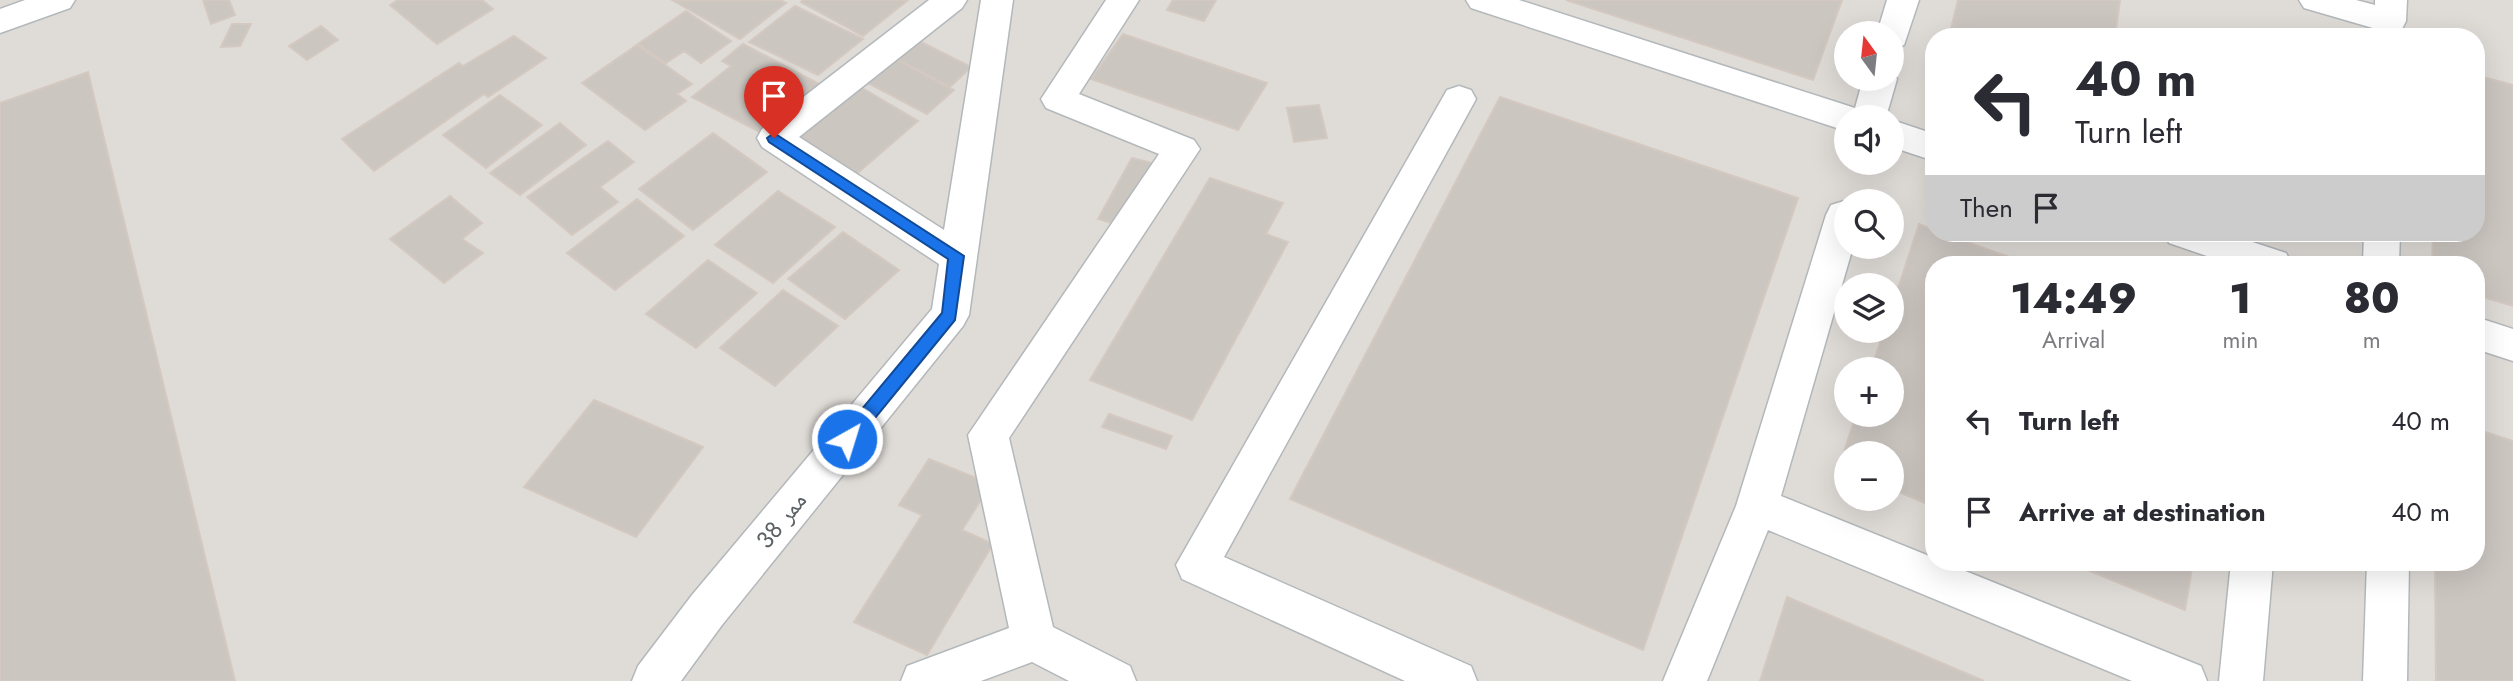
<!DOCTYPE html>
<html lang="en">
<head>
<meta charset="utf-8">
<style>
	body { margin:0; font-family:Jost,"Noto Naskh Arabic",sans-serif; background:#f7f7f7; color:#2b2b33; height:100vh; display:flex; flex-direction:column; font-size:26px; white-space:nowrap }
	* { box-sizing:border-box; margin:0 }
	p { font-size:23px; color:#7c7c81 }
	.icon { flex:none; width:38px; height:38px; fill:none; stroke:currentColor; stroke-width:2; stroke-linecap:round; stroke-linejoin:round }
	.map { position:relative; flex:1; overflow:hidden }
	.drawer { position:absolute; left:1925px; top:256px; width:560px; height:315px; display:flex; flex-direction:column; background:#fff; border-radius:28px; box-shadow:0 7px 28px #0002 }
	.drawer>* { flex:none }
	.top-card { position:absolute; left:1925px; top:28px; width:560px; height:214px; border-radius:28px; box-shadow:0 7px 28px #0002; background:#fff; color:#2b2b33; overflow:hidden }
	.needle { width:46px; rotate:345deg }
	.fabs { position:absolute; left:1834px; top:21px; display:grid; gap:14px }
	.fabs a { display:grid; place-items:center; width:70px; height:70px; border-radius:50%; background:#fff; box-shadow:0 7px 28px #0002; font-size:35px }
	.pin { position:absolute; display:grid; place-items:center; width:60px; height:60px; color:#fff; margin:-72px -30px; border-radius:50% 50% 50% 0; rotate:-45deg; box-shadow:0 0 7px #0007 }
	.pin .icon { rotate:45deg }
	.me { position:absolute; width:77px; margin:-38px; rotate:39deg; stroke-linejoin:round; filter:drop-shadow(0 0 5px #0008) }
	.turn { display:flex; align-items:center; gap:24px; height:147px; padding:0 35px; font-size:32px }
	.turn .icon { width:91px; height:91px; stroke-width:2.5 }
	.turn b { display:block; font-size:49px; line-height:60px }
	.then { display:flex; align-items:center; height:66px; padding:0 35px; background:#0003; gap:14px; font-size:26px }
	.eta { display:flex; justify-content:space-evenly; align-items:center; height:119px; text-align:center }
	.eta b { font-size:42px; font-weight:800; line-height:49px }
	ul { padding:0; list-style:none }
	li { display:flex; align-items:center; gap:21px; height:91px; padding:0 35px }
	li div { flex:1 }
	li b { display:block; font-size:26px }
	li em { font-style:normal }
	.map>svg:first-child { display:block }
</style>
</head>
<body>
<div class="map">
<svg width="2513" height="681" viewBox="0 0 2513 681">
	<rect width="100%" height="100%" fill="#efe9e2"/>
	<path fill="#dfdbd7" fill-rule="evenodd" d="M 0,0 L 2513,0 L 2513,681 L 0,681 ZM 1846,33 L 1892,33 L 1892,79 L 1846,79 ZM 1934,37 L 2476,37 L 2476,233 L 1934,233 ZM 1846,117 L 1892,117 L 1892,163 L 1846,163 ZM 1846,201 L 1892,201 L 1892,247 L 1846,247 ZM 1934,264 L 2476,264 L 2476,562 L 1934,562 ZM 1846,285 L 1892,285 L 1892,331 L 1846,331 ZM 1846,369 L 1892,369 L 1892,415 L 1846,415 ZM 1846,453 L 1892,453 L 1892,499 L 1846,499 Z"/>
	<path fill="#ccc6c1" stroke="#d4c9c0" stroke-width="2" d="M 203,0 L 229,0 L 235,15 L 211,24 Z
		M 398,0 L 482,0 L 493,9 L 437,44 L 390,5 Z
		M 780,0 L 786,3 L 740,39 L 674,1 Z
		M 803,0 L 908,0 L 863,36 L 801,2 Z
		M 1173,0 L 1216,0 L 1204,21 L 1167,10 Z
		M 1566,0 L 1842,0 L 1813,80 Z
		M 1958,0 L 2120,0 L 2115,37 L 1949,37 Z
		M 795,6 L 863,39 L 818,75 L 749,42 Z
		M 686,11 L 731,41 L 701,63 L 684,51 L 666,63 L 638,44 Z
		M 232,24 L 251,24 L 240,46 L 221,47 Z
		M 321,26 L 338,40 L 307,60 L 289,46 Z
		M 1123,34 L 1267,83 L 1238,130 L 1091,79 Z
		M 514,36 L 546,58 L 488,97 L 484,94 L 374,171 L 342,139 L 459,63 L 463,66 Z
		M 913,38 L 971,67 L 950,87 L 892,57 Z
		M 743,44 L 819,84 L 760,132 L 692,97 L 731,66 L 722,61 Z
		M 637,45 L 692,84 L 677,94 L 686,101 L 645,130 L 582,83 Z
		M 892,57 L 954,90 L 927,114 L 866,82 Z
		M 88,72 L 235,681 L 0,681 L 0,103 Z
		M 2476,75 L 2513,85 L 2513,306 L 2476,295 L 2476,264 L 2432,264 L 2433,233 L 2476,233 Z
		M 857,85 L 918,121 L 853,177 L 792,138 Z
		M 500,95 L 542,125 L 486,168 L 443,135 Z
		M 1500,97 L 1798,198 L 1643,650 L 1290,499 Z
		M 1319,105 L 1327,138 L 1294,142 L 1287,108 Z
		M 560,123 L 586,145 L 520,195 L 490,173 Z
		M 713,133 L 767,172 L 693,230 L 639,189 Z
		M 608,141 L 634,162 L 600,187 L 618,202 L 572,235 L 527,197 Z
		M 1132,158 L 1167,167 L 1135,230 L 1098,219 Z
		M 1210,178 L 1283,203 L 1266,234 L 1288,242 L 1192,420 L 1090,380 Z
		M 778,191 L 835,227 L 773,283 L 715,245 Z
		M 450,196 L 482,223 L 462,239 L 483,253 L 444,283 L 390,239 Z
		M 637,199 L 684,236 L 615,290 L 567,253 Z
		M 1919,224 L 1934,230 L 1934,233 L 1942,233 L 2029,264 L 1934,264 L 1934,507 L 1892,489 L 1892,453 L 1846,453 L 1846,470 L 1839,467 L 1856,415 L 1892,415 L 1892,369 L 1871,369 L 1884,331 L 1892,331 L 1892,307 Z
		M 843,232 L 899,270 L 845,319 L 788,279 Z
		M 708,260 L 757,293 L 696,348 L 646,314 Z
		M 783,290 L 838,326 L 775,386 L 720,348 Z
		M 594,400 L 703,447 L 636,537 L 524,487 Z
		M 1109,414 L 1172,436 L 1166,449 L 1102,427 Z
		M 2476,429 L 2513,441 L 2513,681 L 2436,681 L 2435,562 L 2476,562 Z
		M 929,459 L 991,484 L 962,530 L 993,544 L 927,655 L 854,622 L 922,515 L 899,505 Z
		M 2068,562 L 2193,562 L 2185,610 Z
		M 1787,597 L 1984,681 L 1760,681 Z"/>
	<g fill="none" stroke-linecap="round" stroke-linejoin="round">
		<g stroke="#b3b8bb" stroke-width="3">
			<path id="minor" d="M 25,0 L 75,0 L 70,8 L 0,33 L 0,9 Z
				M 929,0 L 967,0 L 962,8 L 799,137 L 944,230 L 981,0 L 1013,0 L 969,315 L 963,326 L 722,625 L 681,681 L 632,681 L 638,666 L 692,595 L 932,309 L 939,264 L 762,147 L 757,138 L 762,129 Z
				M 1106,0 L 1139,0 L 1079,94 L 1194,140 L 1200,149 L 1009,438 L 1053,627 L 1130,666 L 1136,681 L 1069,681 L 1032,662 L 981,681 L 901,681 L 907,666 L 1009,628 L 968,435 L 1159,154 L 1046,108 L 1041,99 Z
				M 1466,0 L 1519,0 L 1855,108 L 1863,79 L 1892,79 L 1892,70 L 1897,79 L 1886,117 L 1846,117 L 1846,131 L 1471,8 Z
				M 1887,0 L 1919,0 L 1904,45 L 1892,49 L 1892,33 L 1877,33 Z
				M 2299,0 L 2356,0 L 2375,5 L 2375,0 L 2407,0 L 2406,21 L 2402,29 L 2390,33 L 2304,8 Z
				M 1459,86 L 1471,90 L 1476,99 L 1224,557 L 1471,666 L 1477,681 L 1405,681 L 1182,579 L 1176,565 L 1447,90 Z
				M 1892,120 L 1934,134 L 1934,161 L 1892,147 Z
				M 1844,201 L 1846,247 L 1853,247 L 1781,496 L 1934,558 L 1934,562 L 1943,562 L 2201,666 L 2207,681 L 2132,681 L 1768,530 L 1707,681 L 1663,681 L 1736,506 L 1826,215 L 1831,205 Z
				M 2164,233 L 2225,233 L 2286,253 L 2292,264 L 2230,264 L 2169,243 Z
				M 2364,233 L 2400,233 L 2399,264 L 2363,264 Z
				M 2476,317 L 2513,329 L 2513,361 L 2476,349 Z
				M 2231,562 L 2273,562 L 2263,681 L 2219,681 Z
				M 2367,562 L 2409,562 L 2407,681 L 2363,681 Z"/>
		</g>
		<use href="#minor" fill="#fff" fill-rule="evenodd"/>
	</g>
	<path fill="#1a73e8" stroke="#114b97" stroke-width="2" d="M 774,133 L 964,256 L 955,320 L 853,445 L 841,445 L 841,434 L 942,313 L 948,259 L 769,142 L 767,138 Z"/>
	<g text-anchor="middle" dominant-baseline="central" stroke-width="5" stroke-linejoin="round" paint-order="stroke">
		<g font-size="24" fill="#5b6164" stroke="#fff">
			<text transform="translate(781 520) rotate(-51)">ممر 38</text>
		</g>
	</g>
</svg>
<div class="fabs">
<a><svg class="needle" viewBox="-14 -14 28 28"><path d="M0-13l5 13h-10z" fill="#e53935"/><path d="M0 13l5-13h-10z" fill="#7c7c81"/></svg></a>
<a><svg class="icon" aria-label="sound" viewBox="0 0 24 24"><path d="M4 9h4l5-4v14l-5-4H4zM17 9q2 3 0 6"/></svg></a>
<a><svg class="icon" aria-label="search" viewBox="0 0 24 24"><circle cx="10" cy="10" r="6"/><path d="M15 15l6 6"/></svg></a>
<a><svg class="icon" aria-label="layers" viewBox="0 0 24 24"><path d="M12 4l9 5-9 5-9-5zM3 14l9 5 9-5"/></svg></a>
<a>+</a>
<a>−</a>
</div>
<div class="pin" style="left:774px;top:138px;background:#d93025"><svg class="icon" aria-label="arrive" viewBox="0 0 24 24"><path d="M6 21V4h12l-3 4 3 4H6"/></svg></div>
<svg class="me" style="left:847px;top:439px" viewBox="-20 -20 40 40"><circle r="17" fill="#1a73e8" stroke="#fff" stroke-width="3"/><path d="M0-11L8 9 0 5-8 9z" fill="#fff"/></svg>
<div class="top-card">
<div class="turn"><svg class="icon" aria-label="left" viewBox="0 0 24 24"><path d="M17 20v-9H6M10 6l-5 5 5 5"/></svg><div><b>40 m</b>Turn left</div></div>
<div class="then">Then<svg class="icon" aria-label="arrive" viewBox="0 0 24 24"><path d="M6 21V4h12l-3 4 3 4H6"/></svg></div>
</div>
<section class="drawer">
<div class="eta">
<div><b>14:49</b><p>Arrival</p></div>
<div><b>1</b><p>min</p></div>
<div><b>80</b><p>m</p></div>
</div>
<ul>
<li><svg class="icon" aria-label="left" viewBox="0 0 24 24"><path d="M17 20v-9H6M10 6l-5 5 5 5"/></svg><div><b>Turn left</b></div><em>40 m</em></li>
<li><svg class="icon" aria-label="arrive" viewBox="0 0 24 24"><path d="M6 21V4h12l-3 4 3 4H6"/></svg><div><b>Arrive at destination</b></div><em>40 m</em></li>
</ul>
</section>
</div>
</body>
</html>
